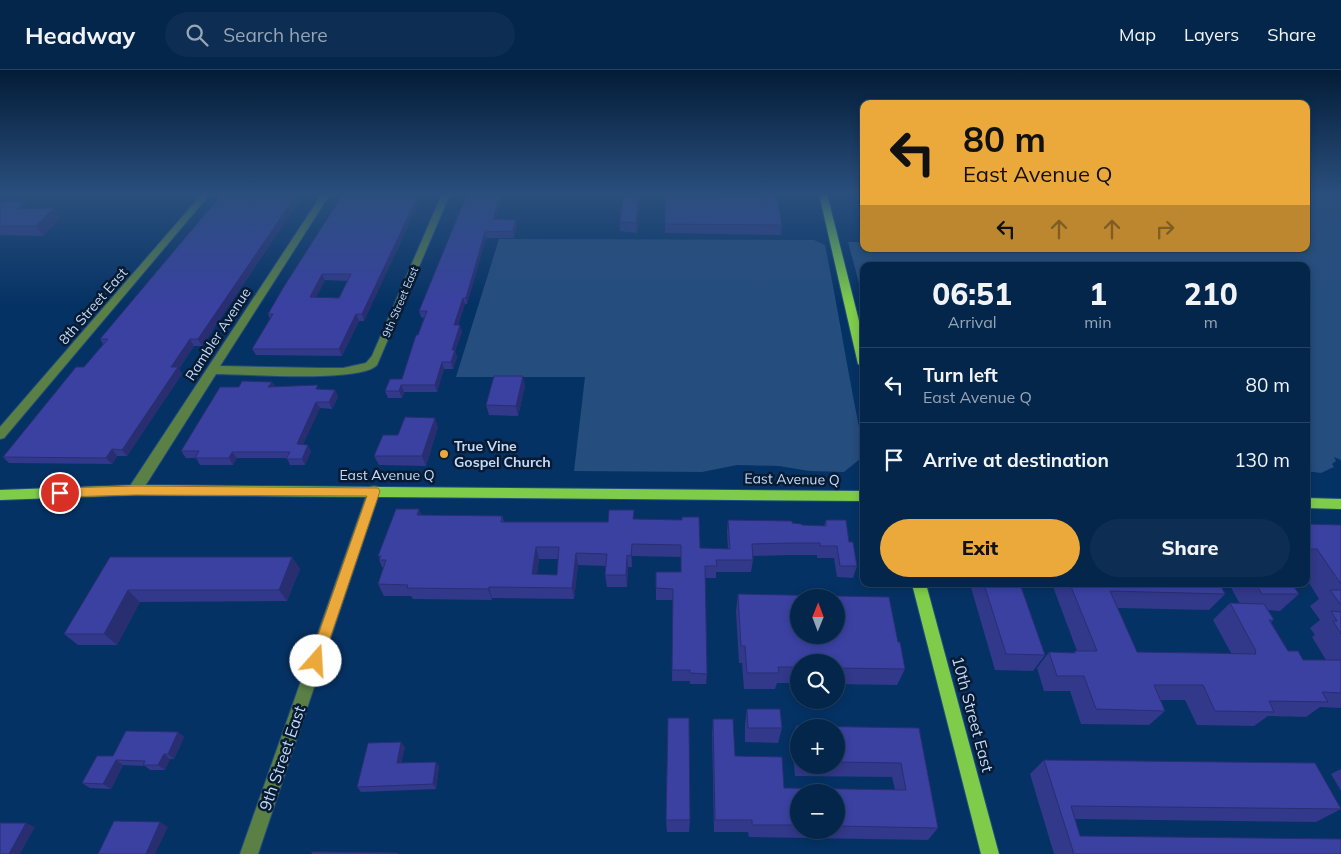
<!DOCTYPE html>
<html lang="en">
<head>
<meta charset="utf-8">
<style>
	body { margin:0; font-family:Mulish,sans-serif; background:#0d2e52; color:#f1f3f6; height:100vh; display:flex; flex-direction:column; font-size:19px; white-space:nowrap }
	* { box-sizing:border-box; margin:0 }
	p { font-size:16px; color:#97a5b5 }
	.icon { flex:none; width:28px; height:28px; fill:none; stroke:currentColor; stroke-width:2; stroke-linecap:round; stroke-linejoin:round }
	.map { position:relative; flex:1; overflow:hidden }
	.side { position:absolute; left:860px; top:192px; width:450px; height:325px; display:flex; flex-direction:column; background:#04264b; border-radius:10px; box-shadow:0 2px 8px #0003,0 0 0 1px #254363 }
	.side>* { flex:none }
	.hud { position:absolute; left:860px; top:30px; width:450px; height:152px; border-radius:10px; box-shadow:0 2px 8px #0003,0 0 0 1px #254363; background:#eca93b; color:#111; overflow:hidden }
	.needle { width:32px; rotate:1deg }
	.tools { position:absolute; left:790px; top:519px; display:grid; gap:10px }
	.tools a { display:grid; place-items:center; width:55px; height:55px; border-radius:50%; background:#04264b; box-shadow:0 2px 8px #0003,0 0 0 1px #254363; font-size:25px }
	.pin { position:absolute; display:grid; place-items:center; width:42px; height:42px; color:#fff; margin:-21px; border:2px solid #fff; border-radius:50%; box-shadow:0 1px 5px #0007 }
	.me { position:absolute; width:55px; margin:-28px; rotate:19deg; stroke-linejoin:round; filter:drop-shadow(0 0 4px #0008) }
	.turn { display:flex; align-items:center; gap:18px; height:105px; padding:0 20px; font-size:22px }
	.turn .icon { width:65px; height:65px; stroke-width:2.5 }
	.turn b { display:block; font-size:35px; line-height:42px }
	.lanes { display:flex; align-items:center; height:48px; padding:0 20px; background:#0003; justify-content:center; gap:25px; direction:ltr }
	.lanes .off { opacity:.35 }
	.eta { display:flex; justify-content:space-evenly; align-items:center; height:85px; text-align:center }
	.eta b { font-size:30px; font-weight:800; line-height:35px }
	.button { display:flex; gap:10px; margin-top:auto; padding:10px 20px }
	.button a { flex:1; height:58px; border-radius:30px; background:#eca93b; color:#111; font-size:20px; font-weight:800; line-height:58px; text-align:center }
	.button a+a { background:#0d2e52; color:#f1f3f6 }
	ul { padding:0; list-style:none }
	li { display:flex; align-items:center; gap:15px; height:75px; padding:0 20px; border-top:1px solid #254363 }
	li div { flex:1 }
	li b { display:block; font-size:19px }
	li em { font-style:normal }
	header { display:flex; align-items:center; gap:30px; box-sizing:border-box; height:70px; padding:0 25px; background:#04264b; border-bottom:1px solid #254363 }
	header strong { font-size:24px }
	nav { display:flex; gap:28px; margin-inline-start:auto; font-size:18px }
	.search { width:350px; height:45px; background:#0d2e52; display:flex; align-items:center; gap:12px; box-sizing:border-box; padding:0 18px; border-radius:28px; color:#97a5b5; font-size:19px }
	.map>svg:first-child { display:block }
</style>
</head>
<body>
<header>
<strong>Headway</strong>
<div class="search"><svg class="icon" aria-label="search" viewBox="0 0 24 24"><circle cx="10" cy="10" r="6"/><path d="M15 15l6 6"/></svg>Search here</div>
<nav><a>Map</a><a>Layers</a><a>Share</a></nav>
</header>
<div class="map">
<svg width="1341" height="784" viewBox="0 0 1341 784">
	<rect width="100%" height="100%" fill="#053264"/>
	<path fill="#254d7e" d="M 1306,124 L 1341,124 L 1341,390 L 1334,387 L 1336,391 L 1332,394 L 1334,397 L 1321,403 L 1306,401 L 1306,196 L 864,196 L 864,232 L 848,172 L 864,172 L 864,179 L 1306,179 Z
		M 499,169 L 814,170 L 825,175 C 839,243 849,312 864,380 L 864,389 L 860,389 L 844,402 L 809,401 L 779,396 L 737,395 L 702,402 L 574,401 L 585,307 L 456,307 Z"/>
	<g fill="none" stroke-linecap="round" stroke-linejoin="round">
		<g stroke="#234d7c" stroke-width="2">
			<path id="minor" d="M 202,124 L 210,124 L 4,368 L 0,369 L 0,357 Z
				M 322,124 L 330,124 L 220,296 L 321,298 L 343,298 L 366,293 L 372,286 L 442,124 L 450,124 L 377,295 C 361,313 243,304 216,304 L 140,424 L 130,424 L 129,420 L 130,416 Z
				M 374,416 L 379,417 L 380,421 L 258,784 L 240,784 L 368,421 L 369,417 Z"/>
		</g>
		<g stroke="#234d7c" stroke-width="2">
			<path id="major" d="M 819,124 L 827,124 L 864,271 L 864,298 L 858,294 Z
				M 135,415 L 864,421 L 864,431 L 135,425 L 0,430 L 0,420 Z
				M 1306,428 L 1341,429 L 1341,439 L 1306,438 Z
				M 912,514 L 926,514 L 999,784 L 981,784 Z"/>
		</g>
		<use href="#minor" fill="#5b8045" fill-rule="evenodd"/>
		<use href="#major" fill="#7ecc4a" fill-rule="evenodd"/>
	</g>
	<path fill="#32388a" fill-rule="evenodd" d="M 222,124 L 304,124 L 202,276 L 194,276 L 179,299 L 182,304 L 127,386 L 117,386 L 112,394 L 9,393 L 3,387 L 84,297 L 103,274 L 100,269 Z
		M 343,124 L 423,124 L 364,251 L 359,251 L 342,286 L 256,285 L 252,279 L 270,249 L 268,244 ZM 325,210 L 347,211 L 339,228 L 316,227 Z
		M 467,124 L 504,124 L 496,149 L 517,156 L 514,168 L 486,168 L 467,234 L 465,234 L 458,255 L 462,262 L 455,281 L 457,287 L 453,299 L 444,299 L 437,322 L 404,322 L 402,328 L 388,328 L 385,321 L 402,309 L 424,248 L 421,247 L 419,241 Z
		M 639,125 L 639,135 L 637,163 L 620,161 L 620,152 Z
		M 718,126 L 782,155 L 781,165 L 665,163 L 665,154 Z
		M 0,133 L 29,138 L 60,148 L 43,166 L 0,165 Z
		M 864,138 L 864,157 L 863,157 L 858,145 L 859,139 Z
		M 272,312 L 275,317 L 335,320 L 338,327 L 332,339 L 320,338 L 303,374 L 311,381 L 305,395 L 290,395 L 287,388 L 237,388 L 233,395 L 200,395 L 196,388 L 186,388 L 181,381 L 239,317 Z
		M 525,316 L 518,346 L 489,345 L 486,335 Z
		M 438,357 L 426,396 L 379,395 L 374,386 Z
		M 419,439 L 421,445 L 502,446 L 504,452 L 608,452 L 634,449 L 700,478 L 728,479 L 727,462 L 728,450 L 792,453 L 802,455 L 824,456 L 826,450 L 849,472 L 857,496 L 853,508 L 837,507 L 834,488 L 817,488 L 817,485 L 789,485 L 752,486 L 753,490 L 751,502 L 716,502 L 716,508 L 705,508 L 707,604 L 706,614 L 690,614 L 690,611 L 672,611 L 673,530 L 656,530 L 656,518 L 681,502 L 681,487 L 632,486 L 632,497 L 628,497 L 627,517 L 607,517 L 605,505 L 606,496 L 578,495 L 574,529 L 492,528 L 492,530 L 413,529 L 411,526 L 384,526 L 378,514 L 383,499 L 379,490 L 380,488 L 378,486 ZM 539,489 L 558,489 L 557,505 L 537,504 Z
		M 1306,454 L 1341,455 L 1341,638 L 1320,637 L 1306,647 L 1268,646 L 1254,656 L 1197,655 L 1185,630 L 1161,630 L 1165,641 L 1149,655 L 1081,654 L 1070,621 L 1044,621 L 1037,598 L 1049,582 L 1073,583 L 1075,581 L 1077,581 L 1052,514 L 1220,514 L 1225,524 L 1209,540 L 1118,538 L 1137,582 L 1231,583 L 1213,550 L 1230,533 L 1240,534 L 1229,514 L 1292,514 L 1299,524 L 1280,541 L 1268,540 L 1274,550 L 1271,552 L 1288,581 L 1303,590 L 1326,590 L 1312,567 L 1315,565 L 1310,558 L 1320,550 L 1310,536 L 1319,529 L 1306,508 Z
		M 110,487 L 292,487 L 300,499 L 287,531 L 140,532 L 117,575 L 78,575 L 64,564 Z
		M 970,514 L 1020,514 L 1045,585 L 1033,601 L 995,600 Z
		M 738,524 L 898,572 L 905,599 L 897,615 L 836,614 L 836,592 L 799,592 L 799,613 L 777,613 L 775,619 L 744,619 L 742,593 L 739,593 L 736,541 Z
		M 747,639 L 782,658 L 778,673 L 745,672 L 745,654 Z
		M 713,649 L 735,686 L 784,718 L 895,720 L 892,707 L 795,706 L 792,670 L 796,656 L 919,658 L 938,758 L 928,770 L 749,767 L 748,762 L 714,762 L 712,664 ZM 799,658 L 836,658 L 836,695 L 799,695 ZM 799,722 L 836,722 L 836,760 L 799,760 Z
		M 178,662 L 184,667 L 174,689 L 170,689 L 165,700 L 150,700 L 145,696 L 123,695 L 111,719 L 90,718 L 82,713 L 113,686 Z
		M 405,677 L 401,693 L 436,692 L 439,696 L 436,719 L 361,722 L 357,717 Z
		M 1044,690 L 1341,739 L 1316,752 L 1075,749 L 1080,766 L 1341,784 L 1054,784 L 1030,704 Z
		M 1341,699 L 1341,721 L 1331,704 Z
		M 666,750 L 690,750 L 689,762 L 667,762 Z"/>
	<path fill="#292e71" d="M 297,124 L 304,124 L 202,276 L 198,269 Z
		M 419,124 L 423,124 L 364,251 L 362,244 Z
		M 501,124 L 504,124 L 494,156 L 493,149 Z
		M 639,125 L 639,135 L 637,163 L 636,153 Z
		M 25,132 L 31,142 L 17,139 Z
		M 54,138 L 60,148 L 43,166 L 36,156 Z
		M 516,150 L 517,156 L 514,168 L 513,161 Z
		M 485,162 L 486,168 L 467,234 L 466,228 Z
		M 322,204 L 325,210 L 313,234 L 310,227 Z
		M 463,228 L 465,234 L 456,262 L 454,255 Z
		M 356,244 L 359,251 L 342,286 L 339,279 Z
		M 460,255 L 462,262 L 455,281 L 457,287 L 453,299 L 451,292 L 452,280 Z
		M 190,269 L 194,276 L 179,299 L 182,304 L 127,386 L 122,380 L 171,297 Z
		M 442,292 L 444,299 L 437,322 L 435,315 Z
		M 523,306 L 525,316 L 518,346 L 516,336 Z
		M 272,312 L 275,318 L 268,317 Z
		M 401,315 L 404,322 L 402,328 L 399,321 Z
		M 335,320 L 338,327 L 332,339 L 329,332 Z
		M 316,332 L 320,338 L 300,381 L 297,374 Z
		M 435,348 L 438,357 L 426,396 L 422,386 Z
		M 308,375 L 311,381 L 305,395 L 302,389 Z
		M 112,379 L 117,386 L 112,394 L 106,388 Z
		M 232,382 L 237,388 L 233,395 L 229,388 Z
		M 419,439 L 424,452 L 417,445 Z
		M 632,474 L 632,497 L 631,486 Z
		M 536,477 L 539,489 L 535,516 L 532,504 Z
		M 576,483 L 578,495 L 574,529 L 572,518 Z
		M 627,485 L 628,497 L 627,517 L 626,505 Z
		M 292,487 L 300,499 L 287,531 L 279,520 Z
		M 489,517 L 492,528 L 492,530 L 488,519 Z
		M 128,520 L 140,532 L 117,575 L 104,564 Z
		M 178,662 L 184,667 L 174,689 L 168,684 Z
		M 401,672 L 405,677 L 400,698 L 397,693 Z
		M 164,684 L 170,689 L 165,700 L 158,695 Z
		M 116,690 L 123,695 L 111,719 L 103,714 Z
		M 436,692 L 439,696 L 436,719 L 433,714 Z
		M 160,752 L 168,757 L 155,784 L 146,784 Z
		M 26,753 L 35,757 L 20,784 L 9,784 Z"/>
	<path fill="#3a41a1" stroke="#292e71" fill-rule="evenodd" d="M 222,124 L 297,124 L 198,269 L 190,269 L 171,297 L 178,297 L 122,380 L 112,379 L 106,388 L 3,387 L 76,297 L 84,297 L 108,269 L 100,269 Z
		M 343,124 L 419,124 L 362,244 L 356,244 L 339,279 L 252,279 L 273,244 L 268,244 L 283,218 ZM 322,204 L 351,204 L 339,228 L 310,227 Z
		M 467,124 L 501,124 L 493,149 L 516,150 L 513,161 L 485,162 L 466,228 L 463,228 L 454,255 L 460,255 L 452,280 L 455,280 L 451,292 L 442,292 L 435,315 L 401,315 L 399,321 L 385,321 L 390,309 L 402,309 L 416,265 L 418,265 L 427,241 L 419,241 Z
		M 669,124 L 717,124 L 718,126 L 777,126 L 782,155 L 665,154 L 665,126 L 669,126 Z
		M 639,125 L 636,153 L 620,152 L 623,126 Z
		M 0,132 L 25,132 L 17,139 L 54,138 L 36,156 L 0,156 Z
		M 864,138 L 864,149 L 859,139 Z
		M 494,306 L 523,306 L 516,336 L 486,335 Z
		M 242,311 L 272,312 L 268,317 L 318,315 L 316,319 L 335,320 L 329,332 L 316,332 L 297,374 L 308,375 L 302,389 L 286,389 L 290,382 L 232,382 L 229,388 L 195,388 L 199,381 L 181,381 L 220,317 L 239,317 Z
		M 405,347 L 435,348 L 422,386 L 374,386 L 383,365 L 398,365 Z
		M 396,439 L 419,439 L 417,445 L 502,446 L 501,452 L 608,452 L 609,440 L 634,440 L 633,449 L 682,450 L 682,447 L 699,447 L 700,478 L 730,479 L 728,450 L 792,451 L 792,453 L 801,454 L 802,455 L 826,456 L 826,450 L 846,450 L 849,472 L 853,472 L 857,496 L 840,496 L 837,476 L 820,476 L 820,473 L 792,473 L 752,474 L 753,490 L 716,490 L 717,496 L 705,496 L 707,604 L 690,603 L 690,600 L 672,600 L 673,519 L 656,518 L 656,502 L 681,502 L 681,475 L 632,474 L 631,486 L 627,485 L 626,505 L 605,505 L 607,484 L 576,483 L 572,518 L 489,517 L 488,519 L 407,518 L 408,515 L 378,514 L 386,490 L 379,490 L 381,486 L 378,486 ZM 536,477 L 559,477 L 557,505 L 532,504 Z
		M 1306,454 L 1341,455 L 1341,514 L 1317,479 L 1306,479 Z
		M 110,487 L 292,487 L 279,520 L 128,520 L 104,564 L 64,564 Z
		M 984,514 L 1020,514 L 1045,585 L 1006,584 Z
		M 1070,514 L 1220,514 L 1225,524 L 1110,521 L 1137,582 L 1256,584 L 1255,581 L 1256,581 L 1230,533 L 1264,534 L 1274,550 L 1269,550 L 1288,581 L 1298,581 L 1303,590 L 1341,590 L 1341,623 L 1322,622 L 1328,632 L 1269,631 L 1274,642 L 1215,641 L 1203,615 L 1154,615 L 1165,641 L 1096,639 L 1084,606 L 1057,606 L 1049,582 L 1075,583 L 1075,581 L 1097,581 Z
		M 1256,514 L 1292,514 L 1299,524 L 1262,524 Z
		M 1330,520 L 1341,520 L 1341,535 Z
		M 738,524 L 889,527 L 898,572 L 900,572 L 905,599 L 836,598 L 836,592 L 799,592 L 799,597 L 778,597 L 779,603 L 747,603 L 745,576 L 741,576 ZM 799,528 L 836,528 L 836,565 L 799,565 Z
		M 1331,541 L 1341,542 L 1341,564 L 1333,551 L 1337,551 Z
		M 747,639 L 780,639 L 782,658 L 748,658 Z
		M 668,648 L 689,648 L 690,750 L 666,750 Z
		M 713,649 L 733,649 L 735,686 L 782,687 L 784,718 L 906,720 L 901,693 L 836,692 L 836,658 L 799,658 L 799,682 L 796,656 L 919,658 L 938,758 L 836,756 L 836,722 L 799,722 L 799,755 L 752,755 L 752,750 L 715,750 Z
		M 126,661 L 178,662 L 168,684 L 164,684 L 158,695 L 143,695 L 145,691 L 116,690 L 103,714 L 82,713 L 97,686 L 113,686 Z
		M 401,672 L 397,693 L 436,692 L 433,714 L 357,717 L 368,673 Z
		M 1044,690 L 1315,693 L 1341,739 L 1071,736 L 1080,766 L 1341,769 L 1341,784 L 1074,784 Z
		M 114,751 L 160,752 L 146,784 L 98,784 Z
		M 0,753 L 26,753 L 9,784 L 0,784 Z
		M 312,782 L 398,783 L 398,784 L 311,784 Z"/>
	<linearGradient id="sky" x2="0" y2="1"><stop stop-color="#031c37"/><stop offset="0.53" stop-color="#2a4f7d"/><stop offset="1" stop-color="#2a4f7d" stop-opacity="0"/></linearGradient>
	<rect width="1341" height="234" fill="url(#sky)"/>
	<path fill="#eca93b" stroke="#996e26" d="M 135,416 L 378,418 L 380,421 L 321,595 L 316,597 L 311,595 L 309,591 L 367,426 L 135,425 L 60,427 L 54,423 L 60,418 Z"/>
	<circle fill="#eca93b" stroke="#091b32" stroke-width="2" cx="444" cy="384" r="5"/>
	<g text-anchor="middle" dominant-baseline="central" stroke-width="5" stroke-linejoin="round" paint-order="stroke">
		<g font-size="11" fill="#c3dbf9" stroke="#091b32">
			<text transform="translate(400 232) rotate(-67)">9th Street East</text>
		</g>
		<g font-size="14" fill="#c3dbf9" stroke="#091b32">
			<text transform="translate(93 236) rotate(-49)">8th Street East</text>
			<text transform="translate(218 264) rotate(-57)">Rambler Avenue</text>
			<text x="387" y="405">East Avenue Q</text>
			<text transform="translate(792 409) rotate(1)">East Avenue Q</text>
		</g>
		<g font-size="14" font-weight="bold" fill="#c3dbf9" stroke="#091b32" text-anchor="start">
			<text x="454" y="376">True Vine<tspan x="454" dy="16">Gospel Church</tspan></text>
		</g>
		<g font-size="16" fill="#c3dbf9" stroke="#091b32">
			<text transform="translate(973 644) rotate(75)">10th Street East</text>
			<text transform="translate(282 688) rotate(-71)">9th Street East</text>
		</g>
	</g>
</svg>
<div class="tools">
<a><svg class="needle" viewBox="-14 -14 28 28"><path d="M0-13l5 13h-10z" fill="#e53935"/><path d="M0 13l5-13h-10z" fill="#97a5b5"/></svg></a>
<a><svg class="icon" aria-label="search" viewBox="0 0 24 24"><circle cx="10" cy="10" r="6"/><path d="M15 15l6 6"/></svg></a>
<a>+</a>
<a>−</a>
</div>
<div class="pin" style="left:60px;top:423px;background:#d93025"><svg class="icon" aria-label="arrive" viewBox="0 0 24 24"><path d="M6 21V4h12l-3 4 3 4H6"/></svg></div>
<svg class="me" style="left:316px;top:591px" viewBox="-20 -20 40 40"><circle r="19" fill="#fff"/><path d="M0-13L10 11 0 6-10 11z" fill="#eca93b"/></svg>
<div class="hud">
<div class="turn"><svg class="icon" aria-label="left" viewBox="0 0 24 24"><path d="M17 20v-9H6M10 6l-5 5 5 5"/></svg><div><b>80 m</b>East Avenue Q</div></div>
<div class="lanes"><svg class="icon" aria-label="left" viewBox="0 0 24 24"><path d="M17 20v-9H6M10 6l-5 5 5 5"/></svg><svg class="icon off" aria-label="ahead" viewBox="0 0 24 24"><path d="M12 20V5M6 11l6-6 6 6"/></svg><svg class="icon off" aria-label="ahead" viewBox="0 0 24 24"><path d="M12 20V5M6 11l6-6 6 6"/></svg><svg class="icon off" aria-label="right" viewBox="0 0 24 24"><path d="M7 20v-9h11M14 6l5 5-5 5"/></svg></div>
</div>
<section class="side">
<div class="eta">
<div><b>06:51</b><p>Arrival</p></div>
<div><b>1</b><p>min</p></div>
<div><b>210</b><p>m</p></div>
</div>
<ul>
<li><svg class="icon" aria-label="left" viewBox="0 0 24 24"><path d="M17 20v-9H6M10 6l-5 5 5 5"/></svg><div><b>Turn left</b><p>East Avenue Q</p></div><em>80 m</em></li>
<li><svg class="icon" aria-label="arrive" viewBox="0 0 24 24"><path d="M6 21V4h12l-3 4 3 4H6"/></svg><div><b>Arrive at destination</b></div><em>130 m</em></li>
</ul>
<div class="button"><a>Exit</a><a>Share</a></div>
</section>
</div>
</body>
</html>
